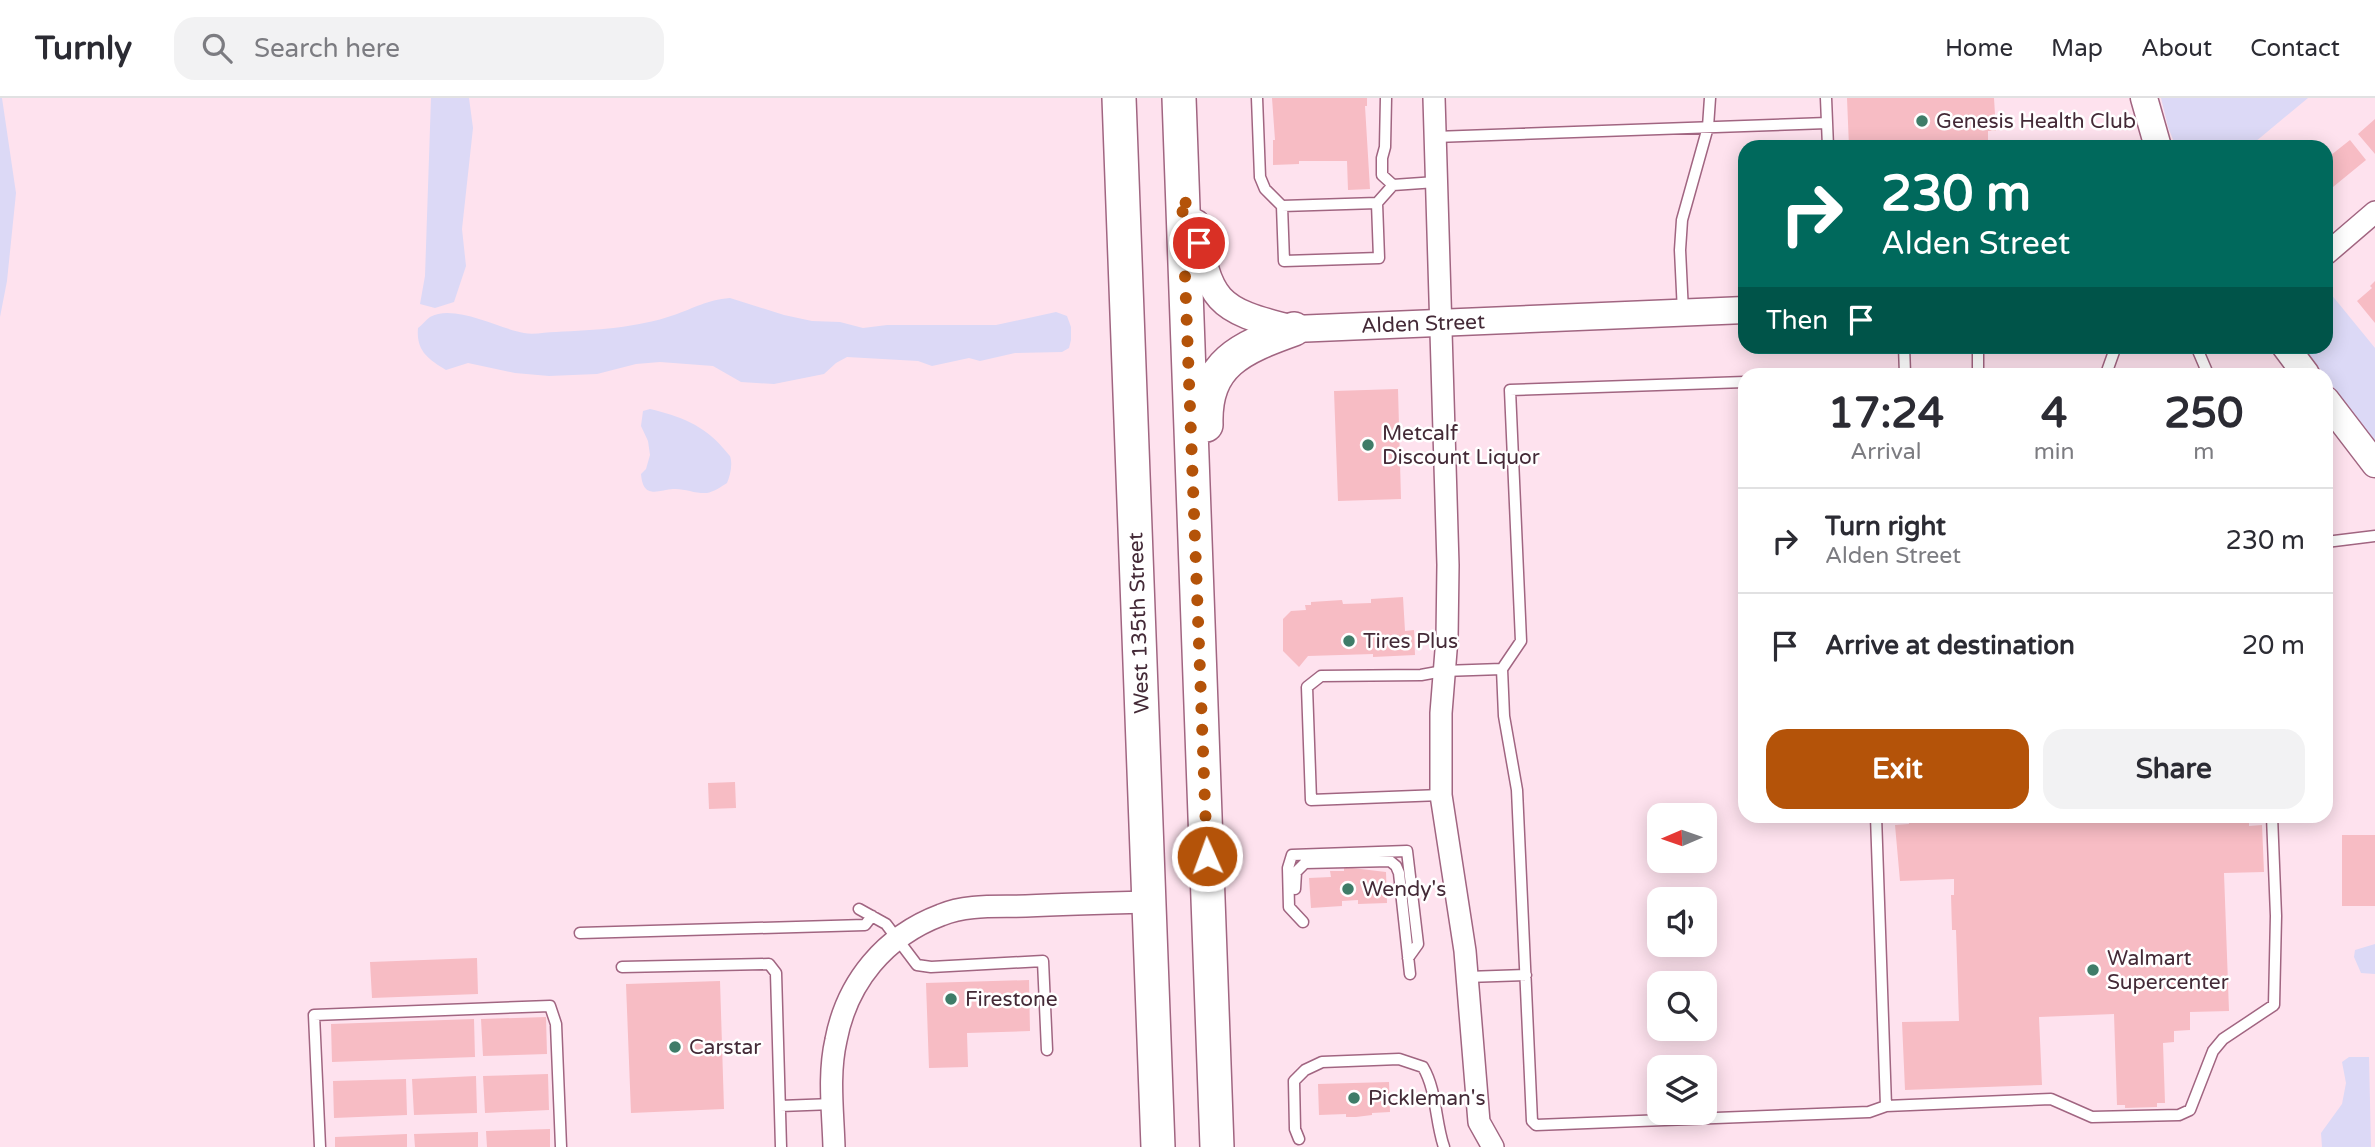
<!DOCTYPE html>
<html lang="en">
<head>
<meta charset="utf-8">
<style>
	body { margin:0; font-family:"Varela Round",sans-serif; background:#f2f2f3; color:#2b2b33; height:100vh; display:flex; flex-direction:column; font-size:26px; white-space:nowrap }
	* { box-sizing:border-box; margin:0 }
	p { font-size:23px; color:#7c7c81 }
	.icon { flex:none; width:38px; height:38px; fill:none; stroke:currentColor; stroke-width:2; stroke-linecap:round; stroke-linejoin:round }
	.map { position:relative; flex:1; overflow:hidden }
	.details { position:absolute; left:1738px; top:270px; width:595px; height:455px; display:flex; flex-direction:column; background:#fff; border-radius:21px; box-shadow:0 4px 18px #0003 }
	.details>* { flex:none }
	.guide { position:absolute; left:1738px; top:42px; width:595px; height:214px; border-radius:21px; box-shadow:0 4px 18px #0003; background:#00695c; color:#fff; overflow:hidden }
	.needle { width:46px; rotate:268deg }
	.buttons { position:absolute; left:1647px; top:705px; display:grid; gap:14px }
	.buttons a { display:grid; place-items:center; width:70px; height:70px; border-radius:14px; background:#fff; box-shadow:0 4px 18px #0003; font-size:35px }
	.pin { position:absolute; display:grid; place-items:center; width:60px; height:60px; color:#fff; margin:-30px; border:4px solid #fff; border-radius:50%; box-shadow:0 2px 7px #0007 }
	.me { position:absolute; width:77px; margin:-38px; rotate:358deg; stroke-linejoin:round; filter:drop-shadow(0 0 5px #0008) }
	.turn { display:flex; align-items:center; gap:24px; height:147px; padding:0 28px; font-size:32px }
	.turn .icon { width:91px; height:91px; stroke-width:2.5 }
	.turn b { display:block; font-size:49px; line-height:60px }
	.then { display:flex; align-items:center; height:66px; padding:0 28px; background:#0003; gap:14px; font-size:26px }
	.eta { display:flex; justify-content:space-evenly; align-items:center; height:119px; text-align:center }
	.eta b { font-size:42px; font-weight:700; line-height:49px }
	.cta { display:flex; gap:14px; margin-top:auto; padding:14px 28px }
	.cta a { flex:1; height:80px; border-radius:21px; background:#b45309; color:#fff; font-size:28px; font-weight:700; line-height:80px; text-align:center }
	.cta a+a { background:#f2f2f3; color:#2b2b33 }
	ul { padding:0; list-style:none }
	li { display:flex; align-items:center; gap:21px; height:105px; padding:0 28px; border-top:2px solid #e1e1e2 }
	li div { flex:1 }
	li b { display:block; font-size:26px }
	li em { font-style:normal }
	header { display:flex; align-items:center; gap:42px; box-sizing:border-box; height:98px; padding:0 35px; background:#fff; border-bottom:2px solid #e1e1e2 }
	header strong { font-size:33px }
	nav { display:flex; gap:38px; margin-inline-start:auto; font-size:24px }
	.search { width:490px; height:63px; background:#f2f2f3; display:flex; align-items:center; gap:18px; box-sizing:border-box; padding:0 24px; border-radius:21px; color:#7c7c81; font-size:26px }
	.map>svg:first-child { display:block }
</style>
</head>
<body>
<header>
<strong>Turnly</strong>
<div class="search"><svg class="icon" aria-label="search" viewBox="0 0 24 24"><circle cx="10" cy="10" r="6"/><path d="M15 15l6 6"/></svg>Search here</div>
<nav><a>Home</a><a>Map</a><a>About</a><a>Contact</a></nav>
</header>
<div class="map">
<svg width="2375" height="1049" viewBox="0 0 2375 1049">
	<rect width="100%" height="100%" fill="#fee2ee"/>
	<path fill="#dcd9f6" d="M 0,0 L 2,0 L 16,95 L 7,183 L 0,219 Z
		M 431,0 L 469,0 L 473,30 L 462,131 L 466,168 L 454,204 L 435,210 L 420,206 L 425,178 Z
		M 2161,0 L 2308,0 L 2249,49 L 2176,49 L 2168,29 Z
		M 2326,190 L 2375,250 L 2375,346 L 2304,249 L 2326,248 Z
		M 730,200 L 784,217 L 812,223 L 840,224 L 863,230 L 887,227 L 996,227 L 1056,214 L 1067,218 L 1071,229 L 1071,242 L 1069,250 L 1062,254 L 1015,255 L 980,263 L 969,260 L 932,268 L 918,263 L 847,259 L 836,265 L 824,276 L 774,286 L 741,284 L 713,268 L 660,264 L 636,266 L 597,276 L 549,278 L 515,275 L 468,265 L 446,272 C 428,261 416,253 418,230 C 422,227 426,222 430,219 C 454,205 500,231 524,235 C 534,237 546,234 556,234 C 595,232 637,230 674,217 C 695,210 706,202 730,200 Z
		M 650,311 C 679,318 704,327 723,350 C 723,350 730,358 730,358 C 733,367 730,378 727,385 C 721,389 713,394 707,395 C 696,396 684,390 673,391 C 659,392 643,402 641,376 L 646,371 L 650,357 L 648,343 L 641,328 L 643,313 Z
		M 2375,846 L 2375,876 L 2361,875 L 2354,859 L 2355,852 Z
		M 2349,959 L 2369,959 L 2371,1049 L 2322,1049 L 2321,1035 L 2342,1006 L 2346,985 L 2342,964 Z"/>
	<path fill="#f7bcc4" d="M 1272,0 L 1367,0 L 1367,8 L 1365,8 L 1370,91 L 1348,92 L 1347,63 L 1299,63 L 1299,66 L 1273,67 L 1273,42 L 1275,42 Z
		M 1847,0 L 1994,0 L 1996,33 L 1988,33 L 1988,49 L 1849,49 Z
		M 2375,21 L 2375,56 L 2358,36 Z
		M 2350,42 L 2366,62 L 2333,89 L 2326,79 L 2326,61 Z
		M 2375,183 L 2375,225 L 2357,203 L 2372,190 L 2370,188 Z
		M 1398,291 L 1401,401 L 1338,403 L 1334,293 Z
		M 1403,499 L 1405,533 L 1414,532 L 1415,557 L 1373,559 L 1373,556 L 1308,558 L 1299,569 L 1283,553 L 1283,521 L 1291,513 L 1306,512 L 1305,507 L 1311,507 L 1311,504 L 1342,502 L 1343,506 L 1371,505 L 1371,501 Z
		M 735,684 L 736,710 L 709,711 L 708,685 Z
		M 1908,718 L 2249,718 L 2249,728 L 2262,727 L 2264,774 L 2224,775 L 2229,913 L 2190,914 L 2190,932 L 2174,933 L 2174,944 L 2163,945 L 2165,1005 L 2157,1005 L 2157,1009 L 2125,1010 L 2125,1007 L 2117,1007 L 2114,916 L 2039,919 L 2042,987 L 1905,992 L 1902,924 L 1959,923 L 1956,832 L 1952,832 L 1951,797 L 1954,797 L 1954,781 L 1900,783 L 1895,727 L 1909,726 Z
		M 2342,737 L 2375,737 L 2375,808 L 2342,808 Z
		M 1344,769 L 1386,774 L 1387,805 L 1358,806 L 1358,802 L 1342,803 L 1342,808 L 1311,810 L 1309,780 L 1331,779 L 1330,773 L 1344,773 Z
		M 477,860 L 478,896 L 372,900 L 370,864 Z
		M 1029,882 L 1030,933 L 967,935 L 968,969 L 929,970 L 926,885 Z
		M 720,883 L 724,1011 L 631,1015 L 626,886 Z
		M 546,919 L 547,956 L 483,958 L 481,921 Z
		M 474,921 L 475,959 L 332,964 L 331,926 Z
		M 548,976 L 549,1012 L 485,1015 L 483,978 Z
		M 476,978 L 477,1015 L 414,1017 L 412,981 Z
		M 406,981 L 407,1017 L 334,1020 L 333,983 Z
		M 1389,984 L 1390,1014 L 1372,1015 L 1372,1017 L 1356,1019 L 1346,1019 L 1346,1016 L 1319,1017 L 1318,986 Z
		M 550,1031 L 550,1049 L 487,1049 L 486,1033 Z
		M 478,1034 L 478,1049 L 415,1049 L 414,1036 Z
		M 407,1036 L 407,1049 L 335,1049 L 335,1039 Z"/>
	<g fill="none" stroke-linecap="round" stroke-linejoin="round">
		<g stroke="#a16581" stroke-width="13">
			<path id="service" d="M 1257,0 L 1260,79 L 1265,91 L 1282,108
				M 1386,0 L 1385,49 L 1382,60 L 1382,77 L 1393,87
				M 1826,0 L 1828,49
				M 1435,39 L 1827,25
				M 1377,105 L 1282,108 L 1284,163 L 1379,160 L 1377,105 L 1393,87 L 1436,84
				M 1683,214 L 1680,152 L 1682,122 L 1708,29 L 1710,0
				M 1904,248 L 1905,276
				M 1978,248 L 1978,276
				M 2196,248 L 2208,276
				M 2106,276 L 2116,248
				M 2326,444 L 2375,438
				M 1502,571 L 1521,543 L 1510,292 L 1745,284
				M 1441,697 L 1311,702 L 1307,589 L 1321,578 L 1421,577 L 1443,573 L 1502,571 L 1504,618 L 1517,692 L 1532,1023 L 1536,1027 L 1869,1014 L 1886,1008 L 1876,718
				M 1295,791 L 1296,774 L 1305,765 L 1390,763 L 1396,768 L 1399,775 L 1410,876
				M 859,811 L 886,826 L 917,867 L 931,869 L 1043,863 L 1047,952
				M 1303,824 L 1289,809 L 1288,770 L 1292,757 L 1407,753 L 1418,846 L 1408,860
				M 580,835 L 865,827 L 872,818
				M 622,869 L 769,866 L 776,875 L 781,1049
				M 1467,879 L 1526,877
				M 780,1008 L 833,1006
				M 1886,1008 L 2051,1001 L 2092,1019 L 2179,1017 L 2190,1012 L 2213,953 L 2223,941 L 2274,907 L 2276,818 L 2272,718
				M 1299,1041 L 1295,1031 L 1294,983 L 1305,972 L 1322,964 L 1399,961 L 1423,969 C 1437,993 1435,1023 1444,1049
				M 320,1049 L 314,917 L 550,908 L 556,926 L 561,1049"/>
		</g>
		<g stroke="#a16581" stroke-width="24">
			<path id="minor" d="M 1434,0 L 1448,467 L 1447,540 L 1441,615 L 1441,697 L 1465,853 L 1479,1024 L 1493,1049
				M 2326,156 L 2375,114
				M 834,1049 C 833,1014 828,977 836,942 C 847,884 885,838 941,817 C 967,806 998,809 1026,808 C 1067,806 1108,805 1149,804"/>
		</g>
		<g stroke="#a16581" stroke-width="29">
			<path id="tertiary" d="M 2144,0 L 2158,49
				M 1196,125 C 1209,203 1215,212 1294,231 L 1745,212
				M 2285,248 L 2306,276
				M 2326,302 L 2375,366"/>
		</g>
		<g stroke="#a16581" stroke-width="36">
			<path id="primary" d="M 1119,0 L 1158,1049
				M 1179,0 L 1217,1049
				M 1206,327 C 1204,265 1241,250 1294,231"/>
		</g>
		<use href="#service" stroke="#fff" stroke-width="10"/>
		<use href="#minor" stroke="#fff" stroke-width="21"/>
		<use href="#tertiary" stroke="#fff" stroke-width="26"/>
		<use href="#primary" stroke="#fff" stroke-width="33"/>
	</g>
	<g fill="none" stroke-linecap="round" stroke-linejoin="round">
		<path stroke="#b45309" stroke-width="12" stroke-dasharray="0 21.6" d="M 1199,145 L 1195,120 L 1182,99 L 1207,758"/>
	</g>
	<g fill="#3f7c68" stroke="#fff" stroke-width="2.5">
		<circle cx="1922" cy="23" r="7"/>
		<circle cx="1368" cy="347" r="7"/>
		<circle cx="1349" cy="543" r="7"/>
		<circle cx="1348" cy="791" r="7"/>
		<circle cx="2093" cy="872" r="7"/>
		<circle cx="951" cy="901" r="7"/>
		<circle cx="675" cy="949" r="7"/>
		<circle cx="1354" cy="1000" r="7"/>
	</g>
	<g text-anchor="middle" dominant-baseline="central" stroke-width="5" stroke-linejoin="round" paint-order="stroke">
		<g font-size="21" fill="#442a37" stroke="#fff" text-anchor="start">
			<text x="1936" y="23">Genesis Health Club</text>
			<text x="1382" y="335">Metcalf<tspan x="1382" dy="24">Discount Liquor</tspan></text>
			<text x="1363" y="543">Tires Plus</text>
			<text x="1362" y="791">Wendy's</text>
			<text x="2107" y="860">Walmart<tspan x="2107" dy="24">Supercenter</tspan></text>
			<text x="965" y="901">Firestone</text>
			<text x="689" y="949">Carstar</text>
			<text x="1368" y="1000">Pickleman's</text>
		</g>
		<g font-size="21" fill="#442a37" stroke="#fff">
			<text transform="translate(1423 226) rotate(-2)">Alden Street</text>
			<text transform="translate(1139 525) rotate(-92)">West 135th Street</text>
		</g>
	</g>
</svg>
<div class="buttons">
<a><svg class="needle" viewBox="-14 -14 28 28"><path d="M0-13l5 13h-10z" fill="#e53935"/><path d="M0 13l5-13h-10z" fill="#7c7c81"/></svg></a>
<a><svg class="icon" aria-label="sound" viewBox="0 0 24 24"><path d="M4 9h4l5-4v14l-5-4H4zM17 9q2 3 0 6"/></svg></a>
<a><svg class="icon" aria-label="search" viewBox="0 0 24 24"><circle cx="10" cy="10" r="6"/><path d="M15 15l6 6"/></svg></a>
<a><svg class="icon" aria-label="layers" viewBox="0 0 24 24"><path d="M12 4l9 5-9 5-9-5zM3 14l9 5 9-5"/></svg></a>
</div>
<div class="pin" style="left:1199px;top:145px;background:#d93025"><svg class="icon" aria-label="arrive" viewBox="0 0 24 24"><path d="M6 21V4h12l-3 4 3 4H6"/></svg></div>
<svg class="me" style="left:1207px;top:758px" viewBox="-20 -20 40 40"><circle r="17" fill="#b45309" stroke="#fff" stroke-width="3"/><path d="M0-11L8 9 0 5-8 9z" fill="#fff"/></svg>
<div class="guide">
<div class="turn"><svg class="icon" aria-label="right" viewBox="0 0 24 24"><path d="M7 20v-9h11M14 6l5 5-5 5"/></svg><div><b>230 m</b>Alden Street</div></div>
<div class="then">Then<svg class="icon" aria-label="arrive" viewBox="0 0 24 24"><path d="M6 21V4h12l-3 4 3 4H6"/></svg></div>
</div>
<section class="details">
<div class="eta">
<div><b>17:24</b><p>Arrival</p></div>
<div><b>4</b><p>min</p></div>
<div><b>250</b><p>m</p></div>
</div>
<ul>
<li><svg class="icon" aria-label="right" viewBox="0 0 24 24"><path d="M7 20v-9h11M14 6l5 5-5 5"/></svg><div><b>Turn right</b><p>Alden Street</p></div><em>230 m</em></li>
<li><svg class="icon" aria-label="arrive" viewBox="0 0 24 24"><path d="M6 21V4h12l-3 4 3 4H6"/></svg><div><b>Arrive at destination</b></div><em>20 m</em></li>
</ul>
<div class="cta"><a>Exit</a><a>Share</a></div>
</section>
</div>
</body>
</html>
